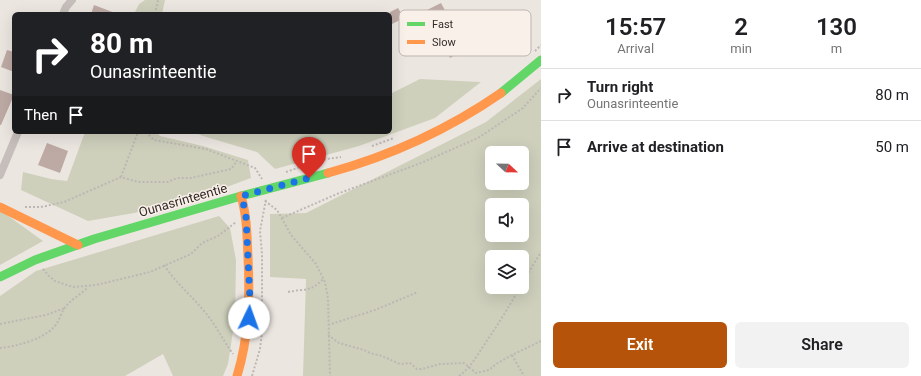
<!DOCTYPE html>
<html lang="en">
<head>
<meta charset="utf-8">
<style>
	body { margin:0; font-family:Roboto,sans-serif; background:#f2f2f2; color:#202124; height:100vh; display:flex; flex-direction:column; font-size:15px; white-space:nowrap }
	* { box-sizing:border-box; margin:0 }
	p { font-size:13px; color:#757577 }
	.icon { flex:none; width:22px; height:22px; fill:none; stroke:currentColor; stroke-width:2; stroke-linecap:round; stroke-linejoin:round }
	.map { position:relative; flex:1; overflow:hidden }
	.sheet { display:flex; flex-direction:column; background:#fff; width:380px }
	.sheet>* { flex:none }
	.banner { position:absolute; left:12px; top:12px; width:380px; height:122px; border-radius:6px; box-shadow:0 4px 16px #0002; background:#202124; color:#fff; overflow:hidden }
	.needle { width:26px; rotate:112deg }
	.tools { position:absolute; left:485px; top:146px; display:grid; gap:8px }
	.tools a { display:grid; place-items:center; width:44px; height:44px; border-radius:6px; background:#fff; box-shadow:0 4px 16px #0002; font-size:20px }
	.pin { position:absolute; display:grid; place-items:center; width:34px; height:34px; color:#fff; margin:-41px -17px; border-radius:50% 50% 50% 0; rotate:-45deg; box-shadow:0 0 4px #0007 }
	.pin .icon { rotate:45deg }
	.me { position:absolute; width:44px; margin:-22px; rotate:3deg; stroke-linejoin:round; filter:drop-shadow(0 0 3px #0008) }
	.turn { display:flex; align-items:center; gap:14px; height:84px; padding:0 12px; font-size:18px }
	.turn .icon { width:52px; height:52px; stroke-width:2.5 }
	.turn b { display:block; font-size:28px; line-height:34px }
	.then { display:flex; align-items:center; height:38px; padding:0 12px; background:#0003; gap:8px; font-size:15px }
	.eta { display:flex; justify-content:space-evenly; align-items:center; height:68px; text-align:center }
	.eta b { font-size:24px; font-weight:600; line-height:28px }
	.primary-button { display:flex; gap:8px; margin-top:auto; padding:8px 12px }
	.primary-button a { flex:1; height:46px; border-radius:6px; background:#b45309; color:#fff; font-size:16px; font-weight:600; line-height:46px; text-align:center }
	.primary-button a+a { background:#f2f2f2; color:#202124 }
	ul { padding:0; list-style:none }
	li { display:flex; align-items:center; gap:12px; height:52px; padding:0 12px; border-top:1px solid #e0e0e0 }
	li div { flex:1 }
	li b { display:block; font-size:15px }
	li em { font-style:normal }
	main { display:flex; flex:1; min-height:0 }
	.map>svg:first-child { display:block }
</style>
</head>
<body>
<main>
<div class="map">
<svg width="541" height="376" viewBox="0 0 541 376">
	<rect width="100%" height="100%" fill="#ece6e1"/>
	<path fill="#ced0bc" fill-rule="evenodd" d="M 145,0 L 165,0 L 162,14 L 134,14 L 139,4 Z
		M 420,79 L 481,82 L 435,118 L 359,146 L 275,169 L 257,152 L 203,136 L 198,134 L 201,132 L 287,132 L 288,133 L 292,132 L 390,132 L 390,94 Z
		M 541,79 L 541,376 L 303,376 L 306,279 L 270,277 L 270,214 L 306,213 L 486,122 ZM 492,153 L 522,153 L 522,183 L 492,183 ZM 492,205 L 522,205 L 522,235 L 492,235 ZM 492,257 L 522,257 L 522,287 L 492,287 Z
		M 85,132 L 156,132 L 160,136 L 203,146 L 248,160 L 251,178 L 197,198 L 134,213 L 88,221 L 21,190 L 23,172 L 51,179 L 67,181 Z
		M 0,210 L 43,241 L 0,265 Z
		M 219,216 L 230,228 L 236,260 L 235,318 L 228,364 L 223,376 L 173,376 L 163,354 L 125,376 L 0,376 L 0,296 L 36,271 Z"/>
	<path fill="#beaaa4" d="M 441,3 L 466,49 L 450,58 L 425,11 Z
		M 94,5 L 115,13 L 115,14 L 91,14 Z
		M 398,8 L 404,18 L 390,25 L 390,12 Z
		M 7,50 L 14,52 L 14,72 L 1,67 Z
		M 0,90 L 14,95 L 1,125 L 0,125 Z
		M 47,143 L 68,151 L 60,173 L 38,165 Z"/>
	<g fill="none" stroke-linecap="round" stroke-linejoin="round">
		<path stroke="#bdb7b3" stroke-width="2" stroke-dasharray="2 2" stroke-linecap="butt" d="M 155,14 L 158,0
			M 535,51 L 541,45
			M 146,132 L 154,140 L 206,149 L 237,161 L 255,168 L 262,179
			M 372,146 L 394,138
			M 286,172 L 320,160 L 341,157
			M 121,177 L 138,132
			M 265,201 L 277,210 L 291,235 L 316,264 L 325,282 L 328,298 L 330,376
			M 25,207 L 41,207 L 64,202 L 121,177 L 138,182 L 168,182 L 177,178 L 191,178 L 231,169 L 237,161
			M 282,218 L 337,194 L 421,163 L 478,138 L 523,108 L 541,88
			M 164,265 C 175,282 190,294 203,310 C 215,323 222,339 233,354
			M 43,269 L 49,276 L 55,281 L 73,287 L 96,285 L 150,272 L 191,254 L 202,243 L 218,236 L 236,222
			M 522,283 L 541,252
			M 288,292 C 306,288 310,293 324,278
			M 0,324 L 46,315 L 65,308
			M 328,325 L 375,310 L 418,292
			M 328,335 L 339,343 L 364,350 L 370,353 L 382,356 L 400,364 L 410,363 L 417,369 L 422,369 L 440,364 L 464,363 L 476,373 L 489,370 L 496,364 L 512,355 L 541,341
			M 0,348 C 17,346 42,340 54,327 C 60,321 61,311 67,305 C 73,298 82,294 88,287
			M 512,355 L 524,376
			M 252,376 L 260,349 L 262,332 L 262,254 L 260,231 L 266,199
			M 459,376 C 470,368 477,356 484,345 C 497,326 509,307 520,287"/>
		<path stroke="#c5beba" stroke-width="8" d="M 63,14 L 66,7 L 72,0
			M 0,175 L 18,132"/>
		<path stroke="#63d668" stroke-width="9" d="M 501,93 L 541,60
			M 0,277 L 35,260 L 94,239 L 241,196 L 328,173"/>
		<path stroke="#ff974d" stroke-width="9" d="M 328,173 C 390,156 449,129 501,93
			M 0,207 L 78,245
			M 237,376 C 249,337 250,298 248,257 C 247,236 247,216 241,196"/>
	</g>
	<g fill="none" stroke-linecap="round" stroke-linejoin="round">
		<path stroke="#1a73e8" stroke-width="7" stroke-dasharray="0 12.6" d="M 249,318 L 250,299 L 246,217 L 242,196 L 309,178"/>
	</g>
	<g text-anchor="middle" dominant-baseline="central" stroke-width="3" stroke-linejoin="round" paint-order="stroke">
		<g font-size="13" fill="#352c29" stroke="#f8f0e9">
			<text transform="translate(183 200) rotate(-16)">Ounasrinteentie</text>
		</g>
	</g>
	<rect x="399" y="10" width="132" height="46" rx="6" fill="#f8f0e9" stroke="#beb5af" stroke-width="1"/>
	<rect x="407" y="22" width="18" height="4" fill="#63d668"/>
	<rect x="407" y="40" width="18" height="4" fill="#ff974d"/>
	<g font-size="11" fill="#352c29">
		<text x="432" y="28">Fast</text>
		<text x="432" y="46">Slow</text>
	</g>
</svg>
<div class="tools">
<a><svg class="needle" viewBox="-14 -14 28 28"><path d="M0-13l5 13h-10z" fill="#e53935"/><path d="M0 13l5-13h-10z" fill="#757577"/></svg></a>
<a><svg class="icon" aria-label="sound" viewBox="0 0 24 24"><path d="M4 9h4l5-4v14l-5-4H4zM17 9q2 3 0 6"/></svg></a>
<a><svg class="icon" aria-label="layers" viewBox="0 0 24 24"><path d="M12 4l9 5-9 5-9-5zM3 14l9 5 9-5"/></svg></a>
</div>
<div class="pin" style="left:309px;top:178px;background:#d93025"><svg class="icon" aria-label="arrive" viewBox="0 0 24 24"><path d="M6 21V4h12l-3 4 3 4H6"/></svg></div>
<svg class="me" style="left:249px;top:318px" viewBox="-20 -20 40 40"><circle r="19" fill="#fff"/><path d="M0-13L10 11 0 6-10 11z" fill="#1a73e8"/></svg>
<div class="banner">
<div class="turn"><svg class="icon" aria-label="right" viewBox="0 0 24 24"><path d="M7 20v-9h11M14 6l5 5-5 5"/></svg><div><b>80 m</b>Ounasrinteentie</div></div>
<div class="then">Then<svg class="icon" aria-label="arrive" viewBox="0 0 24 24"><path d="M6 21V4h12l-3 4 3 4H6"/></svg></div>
</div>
</div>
<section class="sheet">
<div class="eta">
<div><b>15:57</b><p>Arrival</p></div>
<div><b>2</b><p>min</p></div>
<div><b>130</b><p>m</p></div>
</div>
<ul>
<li><svg class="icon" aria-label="right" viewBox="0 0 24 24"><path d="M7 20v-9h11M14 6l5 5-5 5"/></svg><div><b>Turn right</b><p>Ounasrinteentie</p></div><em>80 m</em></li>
<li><svg class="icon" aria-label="arrive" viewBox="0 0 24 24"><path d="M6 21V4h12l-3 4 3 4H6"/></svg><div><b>Arrive at destination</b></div><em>50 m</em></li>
</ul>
<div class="primary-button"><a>Exit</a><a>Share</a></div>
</section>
</main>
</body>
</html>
